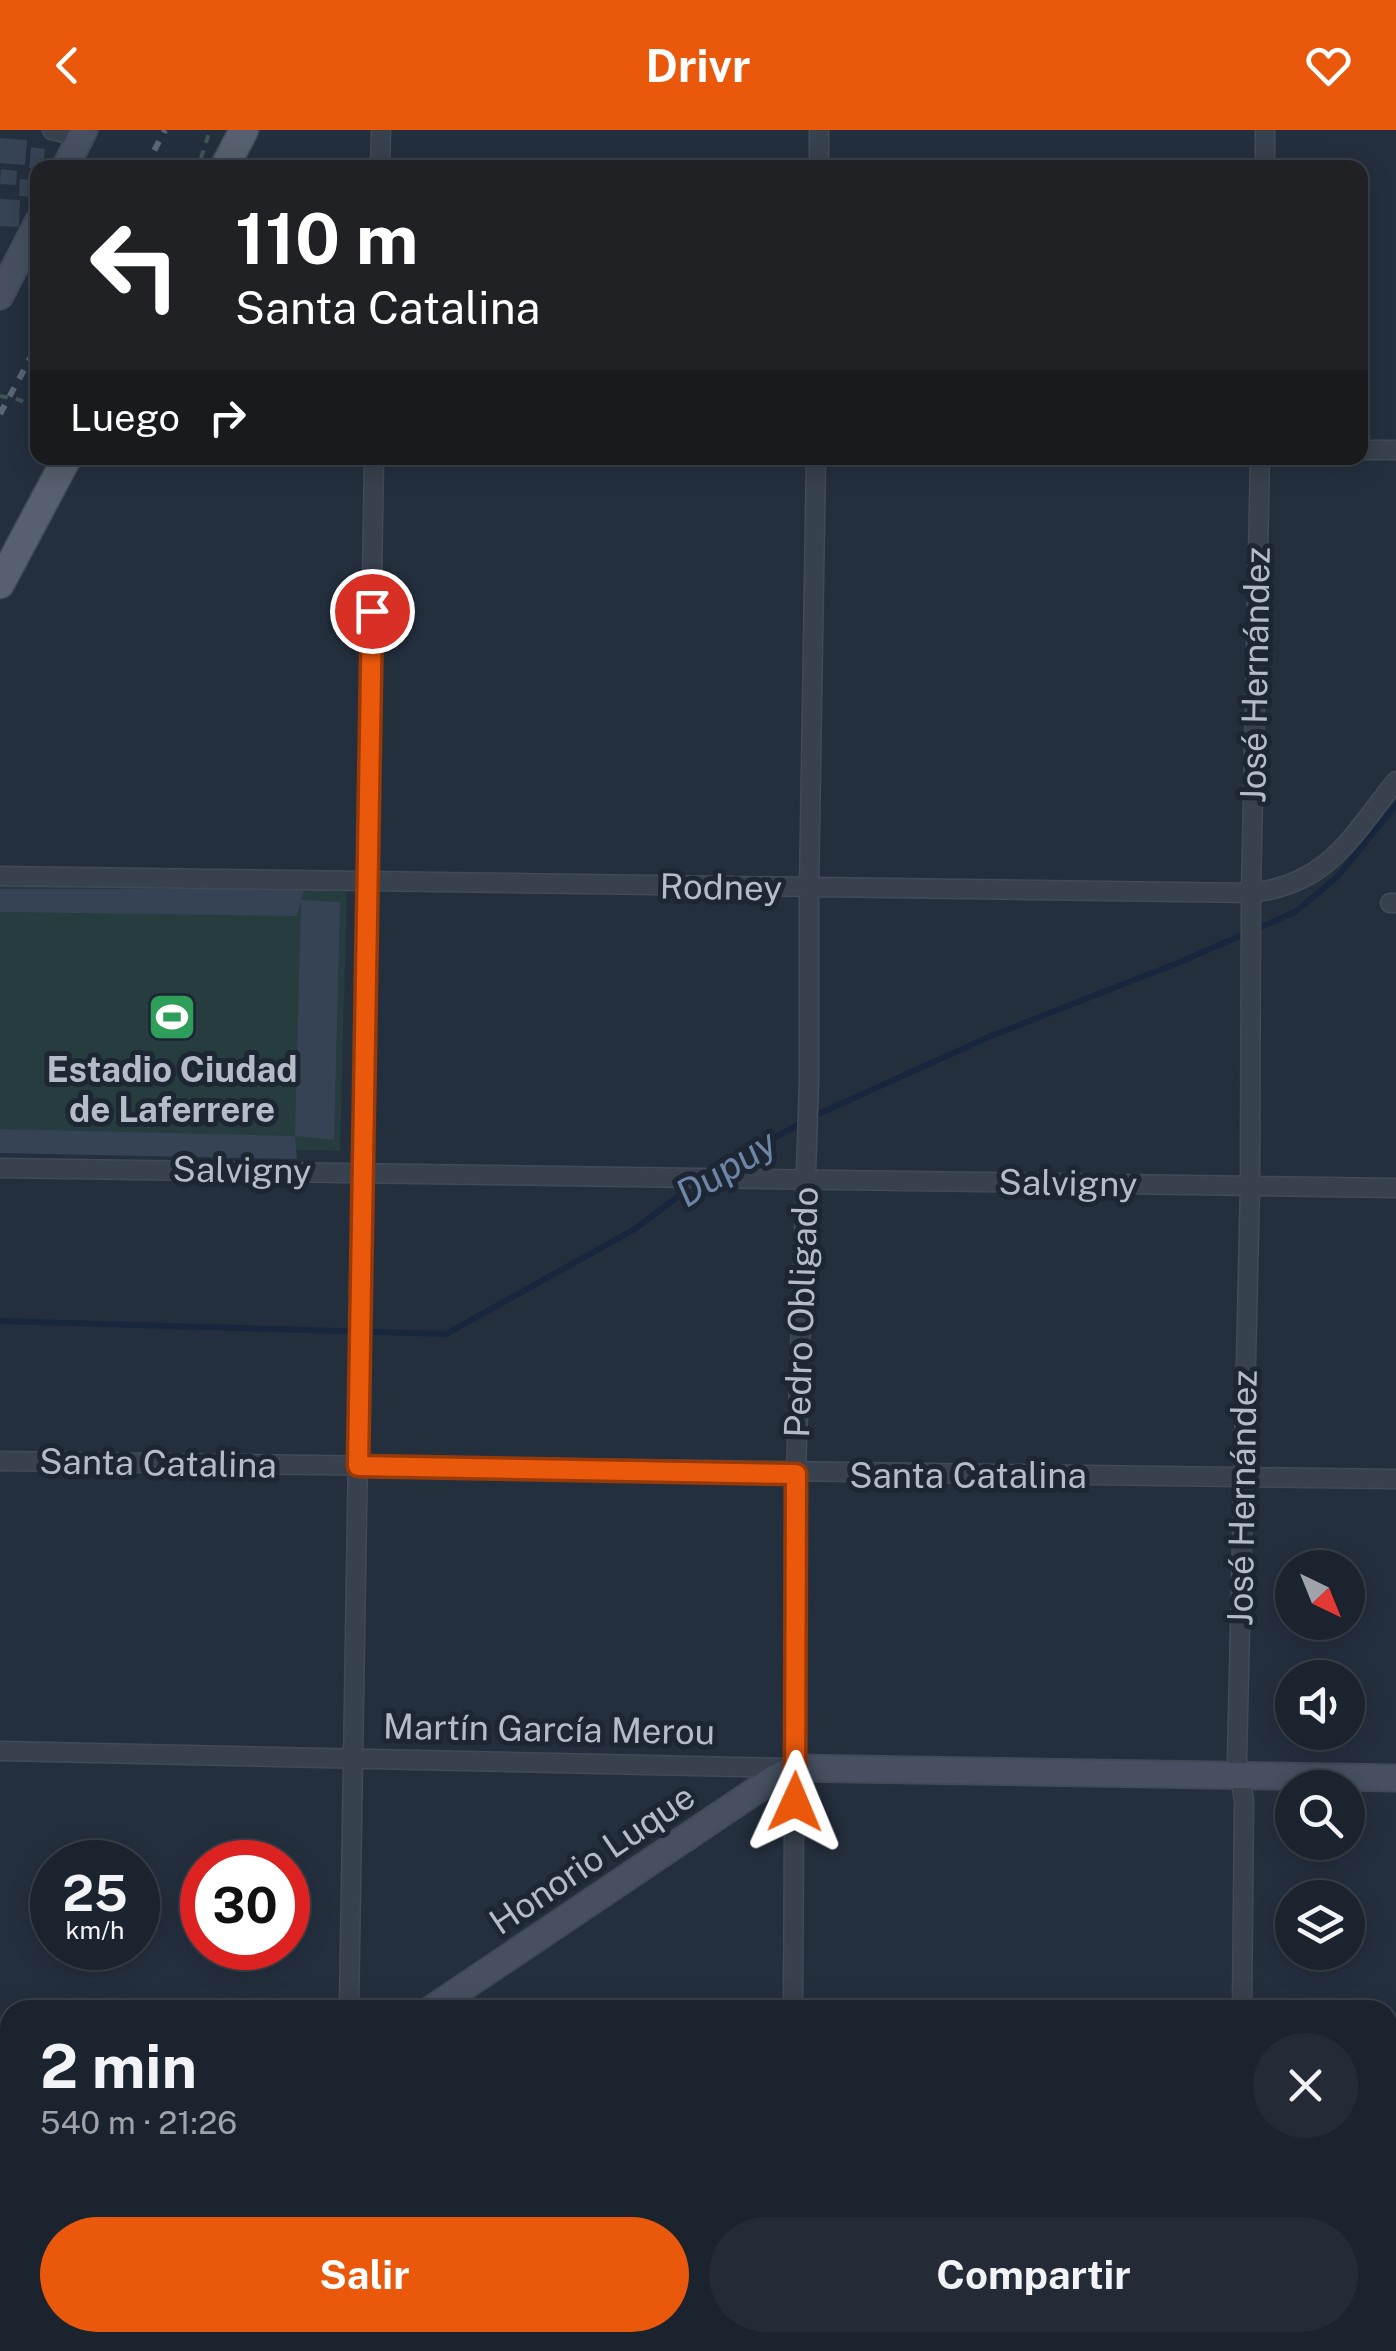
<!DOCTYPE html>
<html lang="es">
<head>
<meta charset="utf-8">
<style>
	body { margin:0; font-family:"Public Sans",sans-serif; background:#242b36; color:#f1f3f6; height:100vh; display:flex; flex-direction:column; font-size:38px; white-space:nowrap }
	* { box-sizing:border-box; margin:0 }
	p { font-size:32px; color:#a0a4aa }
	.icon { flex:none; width:55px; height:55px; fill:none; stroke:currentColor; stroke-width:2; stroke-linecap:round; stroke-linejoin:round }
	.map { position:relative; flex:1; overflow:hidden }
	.panel { position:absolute; left:0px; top:1870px; width:1398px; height:352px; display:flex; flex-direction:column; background:#1b232e; border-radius:30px 30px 0 0; box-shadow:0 5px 25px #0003,0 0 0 2px #39404a }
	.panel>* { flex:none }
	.top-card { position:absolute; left:30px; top:30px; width:1338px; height:305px; border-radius:20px; box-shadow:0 5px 25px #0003,0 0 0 2px #39404a; background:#202124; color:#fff; overflow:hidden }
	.needle { width:65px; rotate:137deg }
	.controls { position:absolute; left:1275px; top:1420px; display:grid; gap:20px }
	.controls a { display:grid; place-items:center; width:90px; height:90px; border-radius:50%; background:#1b232e; box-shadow:0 5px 25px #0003,0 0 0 2px #39404a; font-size:50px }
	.speed { position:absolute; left:30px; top:1710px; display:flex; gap:20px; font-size:50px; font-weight:700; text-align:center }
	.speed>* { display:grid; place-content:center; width:130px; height:130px; border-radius:50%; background:#1b232e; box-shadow:0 5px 25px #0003,0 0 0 2px #39404a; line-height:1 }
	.speed small { font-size:25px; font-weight:400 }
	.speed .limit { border:15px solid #d22; background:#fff; color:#111 }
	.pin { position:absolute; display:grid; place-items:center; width:85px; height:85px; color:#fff; margin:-42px; border:5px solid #fff; border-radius:50%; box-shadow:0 2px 10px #0007 }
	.me { position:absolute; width:110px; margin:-55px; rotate:1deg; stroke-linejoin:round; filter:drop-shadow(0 0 8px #0008) }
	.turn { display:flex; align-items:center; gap:35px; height:210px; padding:0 40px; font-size:45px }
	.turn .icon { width:130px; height:130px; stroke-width:2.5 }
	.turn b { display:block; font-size:70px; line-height:85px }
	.then { display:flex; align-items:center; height:95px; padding:0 40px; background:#0003; gap:20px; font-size:38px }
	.round { display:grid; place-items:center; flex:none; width:105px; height:105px; border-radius:52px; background:#242b36 }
	.overview { display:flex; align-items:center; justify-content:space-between; height:170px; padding:0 40px }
	h1 { font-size:60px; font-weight:700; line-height:75px }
	.button { display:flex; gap:20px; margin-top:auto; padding:20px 40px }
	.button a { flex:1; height:115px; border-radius:60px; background:#ea580c; color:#fff; font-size:40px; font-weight:700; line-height:115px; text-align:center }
	.button a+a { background:#242b36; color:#f1f3f6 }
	header { display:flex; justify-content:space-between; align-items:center; height:130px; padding:0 40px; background:#ea580c; color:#fff; font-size:45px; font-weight:700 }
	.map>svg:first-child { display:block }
</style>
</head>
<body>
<header><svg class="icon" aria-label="back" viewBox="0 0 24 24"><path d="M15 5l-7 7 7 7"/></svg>Drivr<svg class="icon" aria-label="heart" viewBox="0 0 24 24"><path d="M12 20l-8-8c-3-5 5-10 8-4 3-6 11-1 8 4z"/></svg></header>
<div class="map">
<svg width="1396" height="2221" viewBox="0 0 1396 2221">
	<rect width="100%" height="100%" fill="#242f3e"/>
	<path fill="#263c3f" d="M 0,753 L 347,760 L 340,1021 L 0,1014 Z"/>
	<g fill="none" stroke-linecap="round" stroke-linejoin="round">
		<path stroke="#17263c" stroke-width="6" d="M 710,1043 L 816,985 L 991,906 L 1180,832 L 1295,782 L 1337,747 L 1396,675
			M 0,1191 L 446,1204 L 635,1099 L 696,1053"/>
	</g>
	<path fill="#364354" d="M 0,8 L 27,10 L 25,35 L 0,33 Z
		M 31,17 L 45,19 L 43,38 L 29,38 Z
		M 1,39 L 17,41 L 16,55 L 0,54 Z
		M 20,49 L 33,50 L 32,67 L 19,66 Z
		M 0,69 L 20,70 L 19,97 L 0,96 Z
		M 0,759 L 304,759 L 301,770 L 340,772 L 334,1010 L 295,1006 L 297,1029 L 0,1023 L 0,999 L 295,1006 L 301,770 L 297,786 L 0,782 Z"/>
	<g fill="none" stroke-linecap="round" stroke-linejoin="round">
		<g stroke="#414a57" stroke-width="21">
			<path id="street" d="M 52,0 L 80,7
				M 380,38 L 381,0
				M 819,38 L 819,0
				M 1265,38 L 1265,0
				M 1360,320 L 1396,320
				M 0,746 L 1251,763 C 1329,754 1351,707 1396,651
				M 1390,773 L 1396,773
				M 0,1038 L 1396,1058
				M 0,1331 L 1396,1349
				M 0,1621 L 789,1638
				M 349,1880 L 374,328
				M 793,1880 L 796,1343 L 809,951 L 809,759 L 816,328
				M 1242,1880 L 1244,1670 L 1237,1629 L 1250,1056 L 1251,763 L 1260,328
				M 0,1929 L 10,1929
				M 1388,1959 L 1396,1959
				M 339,2221 L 339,2212
				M 788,2221 L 788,2212
				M 1233,2221 L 1233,2212"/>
		</g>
		<g stroke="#414a57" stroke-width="29">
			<path id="secondary" d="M 65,38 L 84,0
				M 0,166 L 38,92
				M 430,1880 L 773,1649 L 795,1638 L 1396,1648
				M 0,2173 L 10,2166"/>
		</g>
		<g stroke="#414a57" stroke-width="31">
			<path id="primary" d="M 224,38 L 244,0
				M 0,454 L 67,328"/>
		</g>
		<path stroke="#3f5557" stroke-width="4" stroke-dasharray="8 8" stroke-linecap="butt" d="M 201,28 L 210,0
			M 0,266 L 20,270 L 38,282"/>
		<use href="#street" stroke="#38414e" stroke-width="18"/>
		<use href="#secondary" stroke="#465061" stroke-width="25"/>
		<use href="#primary" stroke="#56606e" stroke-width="28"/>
		<path stroke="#5a6575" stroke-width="6" stroke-dasharray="10 10" stroke-linecap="butt" d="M 145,38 L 165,0
			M 0,284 L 38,214"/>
	</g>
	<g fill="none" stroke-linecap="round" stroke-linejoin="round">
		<g stroke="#983908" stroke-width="25">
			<path id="route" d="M 372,481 L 358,1336 L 796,1344 L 795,1672"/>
		</g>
		<use href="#route" stroke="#ea580c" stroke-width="18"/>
	</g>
	<defs>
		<g id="stadium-square" transform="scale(2.5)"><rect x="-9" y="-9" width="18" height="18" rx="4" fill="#2e9e5b" stroke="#1d2633"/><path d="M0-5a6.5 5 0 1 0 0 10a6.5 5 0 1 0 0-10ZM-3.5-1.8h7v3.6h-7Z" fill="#fff"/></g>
	</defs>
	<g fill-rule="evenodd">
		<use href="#stadium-square" x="172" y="887"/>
	</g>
	<g text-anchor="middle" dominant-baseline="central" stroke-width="10" stroke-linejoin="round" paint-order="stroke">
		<g font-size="35" fill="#b4bcc9" stroke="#1d2633">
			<text transform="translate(1255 545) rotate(-89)">José Hernández</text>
			<text transform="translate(721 757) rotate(1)">Rodney</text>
			<text transform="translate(242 1040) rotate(1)">Salvigny</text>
			<text transform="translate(1068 1053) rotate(1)">Salvigny</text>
			<text transform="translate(801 1182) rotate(-88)">Pedro Obligado</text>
			<text transform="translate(158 1333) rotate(1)">Santa Catalina</text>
			<text x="968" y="1345">Santa Catalina</text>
			<text transform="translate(1242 1368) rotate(-89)">José Hernández</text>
			<text transform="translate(549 1599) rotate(1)">Martín García Merou</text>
			<text transform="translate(592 1729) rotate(-34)">Honorio Luque</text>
		</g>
		<g font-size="35" font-weight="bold" fill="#b4bcc9" stroke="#1d2633">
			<text x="172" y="939">Estadio Ciudad<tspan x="172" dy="40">de Laferrere</tspan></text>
		</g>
		<g font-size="38" font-style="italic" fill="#6d86a8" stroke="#1d2633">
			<text transform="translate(726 1038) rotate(-32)">Dupuy</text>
		</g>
	</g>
</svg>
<div class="controls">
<a><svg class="needle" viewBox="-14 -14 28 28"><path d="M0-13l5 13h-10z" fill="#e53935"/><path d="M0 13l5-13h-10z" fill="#a0a4aa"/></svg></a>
<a><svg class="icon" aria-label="sound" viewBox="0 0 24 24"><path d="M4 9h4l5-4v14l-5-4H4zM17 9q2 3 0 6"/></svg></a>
<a><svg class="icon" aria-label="search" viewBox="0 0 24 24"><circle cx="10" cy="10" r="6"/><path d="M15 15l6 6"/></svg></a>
<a><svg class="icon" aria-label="layers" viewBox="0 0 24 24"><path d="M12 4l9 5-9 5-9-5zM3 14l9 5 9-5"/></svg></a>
</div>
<div class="speed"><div>25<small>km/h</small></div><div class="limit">30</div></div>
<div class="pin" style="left:372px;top:481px;background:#d93025"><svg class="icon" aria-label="arrive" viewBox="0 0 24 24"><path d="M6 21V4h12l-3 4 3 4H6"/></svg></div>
<svg class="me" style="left:795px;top:1672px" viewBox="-20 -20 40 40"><path d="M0-17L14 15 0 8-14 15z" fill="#ea580c" stroke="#fff" stroke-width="4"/></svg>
<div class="top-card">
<div class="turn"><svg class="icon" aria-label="left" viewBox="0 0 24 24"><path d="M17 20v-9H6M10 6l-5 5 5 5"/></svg><div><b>110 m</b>Santa Catalina</div></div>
<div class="then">Luego<svg class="icon" aria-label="right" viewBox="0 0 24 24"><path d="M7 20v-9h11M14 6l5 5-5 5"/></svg></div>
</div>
<section class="panel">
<div class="overview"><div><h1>2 min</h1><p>540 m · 21:26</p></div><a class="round"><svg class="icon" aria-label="close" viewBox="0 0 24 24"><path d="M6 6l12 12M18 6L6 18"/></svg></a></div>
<div class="button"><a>Salir</a><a>Compartir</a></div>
</section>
</div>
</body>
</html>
